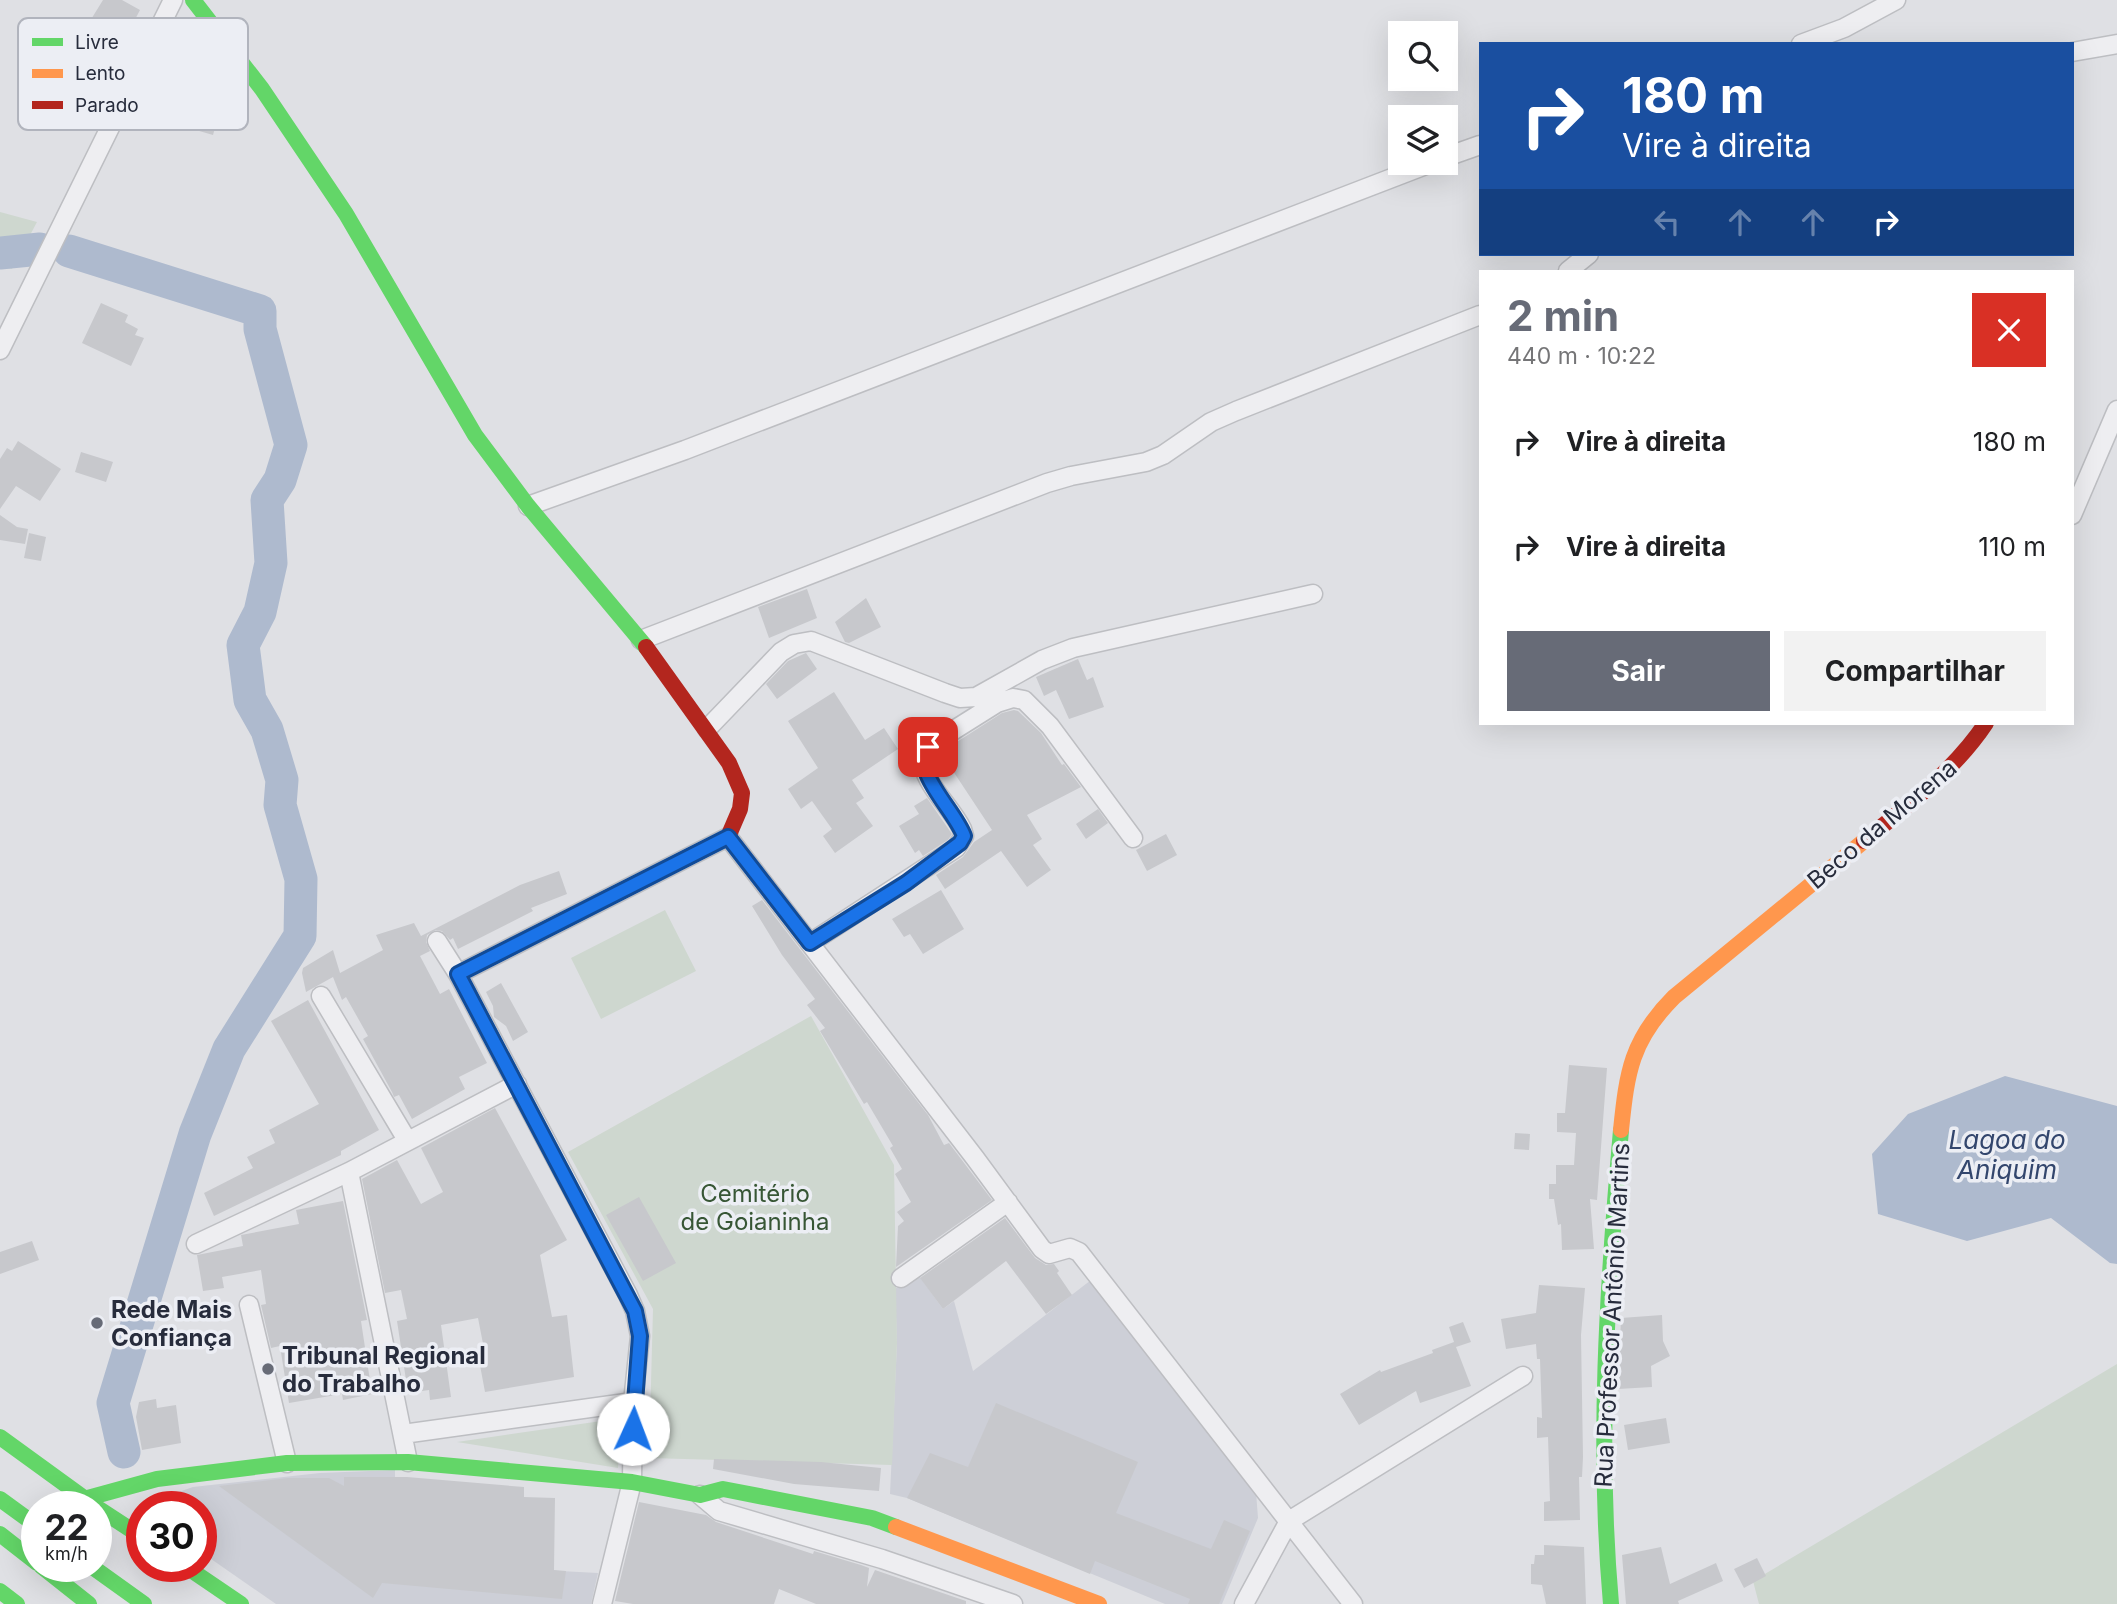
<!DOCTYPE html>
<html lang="pt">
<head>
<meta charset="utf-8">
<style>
	body { margin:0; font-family:Inter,sans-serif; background:#f2f2f2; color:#202124; height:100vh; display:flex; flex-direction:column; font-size:26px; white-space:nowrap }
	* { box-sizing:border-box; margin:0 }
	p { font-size:23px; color:#757577 }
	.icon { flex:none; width:38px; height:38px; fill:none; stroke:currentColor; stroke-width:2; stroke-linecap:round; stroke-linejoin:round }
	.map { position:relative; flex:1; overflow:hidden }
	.drawer { position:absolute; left:1479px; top:270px; width:595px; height:455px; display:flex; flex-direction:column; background:#fff; border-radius:0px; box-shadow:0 7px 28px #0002 }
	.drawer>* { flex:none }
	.banner { position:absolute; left:1479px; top:42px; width:595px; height:214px; border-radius:0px; box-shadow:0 7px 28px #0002; background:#1a4fa0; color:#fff; overflow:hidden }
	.controls { position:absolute; left:1388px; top:21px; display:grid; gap:14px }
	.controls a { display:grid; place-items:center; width:70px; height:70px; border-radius:0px; background:#fff; box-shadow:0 7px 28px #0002; font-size:35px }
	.speed { position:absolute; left:21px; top:1491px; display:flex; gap:14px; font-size:35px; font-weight:700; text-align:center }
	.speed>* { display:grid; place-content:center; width:91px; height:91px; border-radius:50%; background:#fff; box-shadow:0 7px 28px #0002; line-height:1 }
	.speed small { font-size:18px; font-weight:400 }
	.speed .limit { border:10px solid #d22; background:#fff; color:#111 }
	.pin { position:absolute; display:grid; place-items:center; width:60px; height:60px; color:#fff; margin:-30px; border-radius:14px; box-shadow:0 4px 10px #0006 }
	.me { position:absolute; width:77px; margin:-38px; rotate:2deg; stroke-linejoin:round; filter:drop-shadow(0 0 5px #0008) }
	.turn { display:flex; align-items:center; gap:24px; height:147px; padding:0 28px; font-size:32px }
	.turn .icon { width:91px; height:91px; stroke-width:2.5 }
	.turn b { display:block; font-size:49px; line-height:60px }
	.lanes { display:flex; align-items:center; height:66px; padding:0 28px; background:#0003; justify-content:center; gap:35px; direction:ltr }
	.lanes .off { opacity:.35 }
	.round { display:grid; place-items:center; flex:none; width:74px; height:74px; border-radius:0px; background:#f2f2f2 }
	.headline { display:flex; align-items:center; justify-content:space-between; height:119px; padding:0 28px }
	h1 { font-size:42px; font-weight:700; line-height:52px; color:#676b77 }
	.cta { display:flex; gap:14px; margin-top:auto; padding:14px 28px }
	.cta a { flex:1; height:80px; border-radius:0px; background:#676b77; color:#fff; font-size:28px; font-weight:700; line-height:80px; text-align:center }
	.cta a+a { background:#f2f2f2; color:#202124 }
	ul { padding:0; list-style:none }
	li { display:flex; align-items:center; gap:21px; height:105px; padding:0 28px }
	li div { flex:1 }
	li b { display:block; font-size:26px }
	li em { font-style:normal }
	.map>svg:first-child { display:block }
</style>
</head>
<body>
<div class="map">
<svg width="2117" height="1604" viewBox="0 0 2117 1604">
	<rect width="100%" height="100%" fill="#dfe0e4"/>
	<path fill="#cdcfd7" d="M 917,1273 L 943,1309 L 954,1301 L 973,1371 L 1095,1277 L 1256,1492 L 1258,1518 L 1222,1604 L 1165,1604 L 907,1498 L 890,1494 L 897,1343 L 895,1289 Z
		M 395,1470 L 395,1500 L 541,1570 L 598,1573 L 591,1604 L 276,1604 L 201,1552 L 201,1507 L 158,1507 L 170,1495 L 193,1487 L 320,1473 Z"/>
	<path fill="#ced7cf" d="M 0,212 L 37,222 L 12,269 L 0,267 Z
		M 665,910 L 696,971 L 601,1019 L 571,958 Z
		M 811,1016 L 894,1165 L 897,1343 L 892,1465 L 649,1458 L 653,1309 L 568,1152 Z
		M 2117,1364 L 2117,1604 L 1759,1604 L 1753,1581 Z
		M 622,1418 L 618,1468 L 457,1442 Z"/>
	<path fill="#aebace" d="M 2005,1076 L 2117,1106 L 2117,1264 L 2110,1263 L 2051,1218 L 1967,1241 L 1878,1214 L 1872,1154 L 1908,1114 Z"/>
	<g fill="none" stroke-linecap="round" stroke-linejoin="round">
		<path stroke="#aebace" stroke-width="33" d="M 69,251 L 260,311 L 260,329 L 291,445 L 280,480 L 267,500 L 271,563 L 260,612 L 243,645 L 250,700 L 267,730 L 282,780 L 280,805 L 301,879 L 300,936 L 229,1049 L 195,1134 L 113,1403 L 124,1452
			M 0,253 L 40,249"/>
	</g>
	<path fill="#c7c8cc" d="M 103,0 L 122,0 L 140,10 L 82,120 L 43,98 L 58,73 L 73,81 L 97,42 L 82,34 Z
		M 175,84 L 210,94 L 204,113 L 218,117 L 213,135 L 182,126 L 187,108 L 169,103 Z
		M 101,303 L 128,315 L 125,322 L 138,329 L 135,335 L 144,338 L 131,366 L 82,343 Z
		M 18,441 L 61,469 L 40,501 L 16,486 L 0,509 L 0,459 L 7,448 L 12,451 Z
		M 81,452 L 113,462 L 106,482 L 75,472 Z
		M 0,515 L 17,527 L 28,529 L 25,544 L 0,540 Z
		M 29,533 L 46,537 L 41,561 L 24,558 Z
		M 807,589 L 817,618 L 769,638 L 758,607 Z
		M 866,598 L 881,627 L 849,643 L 845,642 L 835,622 Z
		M 806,653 L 817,669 L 777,699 L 766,684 L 788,661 Z
		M 1078,659 L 1087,680 L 1093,677 L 1104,707 L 1069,719 L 1056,690 L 1044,696 L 1036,677 Z
		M 834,692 L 865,740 L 884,728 L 898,749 L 852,780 L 864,798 L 856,803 L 873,826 L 835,853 L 823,836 L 832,829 L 812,801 L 801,809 L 788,789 L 818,768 L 788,721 Z
		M 1014,710 L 1018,711 L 1041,733 L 1062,765 L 1064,764 L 1081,787 L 1027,815 L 1042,839 L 1033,845 L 1051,870 L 1027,887 L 1001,851 L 945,889 L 936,875 L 963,857 L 974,842 L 992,830 L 949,765 L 943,769 L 935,756 L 1002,713 Z
		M 927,798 L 952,834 L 948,840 L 923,856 L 919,850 L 915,853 L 899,826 L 919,814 L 914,806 Z
		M 1098,809 L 1108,823 L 1086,839 L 1076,824 Z
		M 1166,834 L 1177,855 L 1147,871 L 1136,850 Z
		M 559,871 L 567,894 L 531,908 L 533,911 L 458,949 L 453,938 L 450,940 L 442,931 L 436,930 L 427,935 L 426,942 L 430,951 L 420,956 L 440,994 L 449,989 L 487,1063 L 459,1077 L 465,1089 L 412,1119 L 399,1095 L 394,1097 L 392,1092 L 363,1039 L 368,1036 L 346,997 L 342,1000 L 333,977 L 306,992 L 302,973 L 303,968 L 333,950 L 340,973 L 383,950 L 376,935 L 414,923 L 421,936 L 520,885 Z
		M 941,890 L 964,929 L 923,954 L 910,934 L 904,937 L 892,919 Z
		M 762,900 L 928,1115 L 944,1145 L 949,1143 L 992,1200 L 896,1267 L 898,1226 L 904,1221 L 897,1212 L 911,1202 L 895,1174 L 902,1169 L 890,1148 L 893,1146 L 867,1102 L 864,1104 L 820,1031 L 825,1028 L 807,1005 L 815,999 L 782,955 L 752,906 Z
		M 501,983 L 528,1032 L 513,1041 L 506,1026 L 494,1017 L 493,1006 L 486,992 Z
		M 308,1000 L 379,1130 L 341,1151 L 341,1155 L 214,1216 L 204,1193 L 253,1168 L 247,1157 L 275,1143 L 269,1130 L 319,1104 L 271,1021 Z
		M 1569,1065 L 1607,1068 L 1597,1200 L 1590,1199 L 1594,1249 L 1562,1250 L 1561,1224 L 1558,1225 L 1554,1199 L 1549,1199 L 1549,1184 L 1556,1184 L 1556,1165 L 1574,1165 L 1576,1133 L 1557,1132 L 1557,1113 L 1565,1113 Z
		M 495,1108 L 567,1240 L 540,1255 L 552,1317 L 567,1315 L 574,1377 L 485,1392 L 479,1360 L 486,1359 L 478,1318 L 441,1325 L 451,1397 L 430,1400 L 429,1390 L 408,1393 L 397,1321 L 407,1319 L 401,1290 L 385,1293 L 362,1179 L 397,1160 L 421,1204 L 443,1192 L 421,1148 Z
		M 1515,1133 L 1530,1134 L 1529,1150 L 1514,1149 Z
		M 639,1197 L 676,1263 L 643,1281 L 606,1215 Z
		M 343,1201 L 367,1320 L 361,1321 L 372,1394 L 343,1400 L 342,1394 L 289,1403 L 280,1346 L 271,1348 L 261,1305 L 266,1304 L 261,1270 L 222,1277 L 224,1288 L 203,1291 L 197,1255 L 243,1246 L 241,1235 L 299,1224 L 296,1210 Z
		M 1005,1218 L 1035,1258 L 1046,1265 L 1054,1264 L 1059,1271 L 1057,1273 L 1072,1295 L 1046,1314 L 1006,1261 L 943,1309 L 920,1278 Z
		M 32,1241 L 39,1260 L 0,1274 L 0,1252 Z
		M 1539,1285 L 1585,1288 L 1581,1335 L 1583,1457 L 1582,1477 L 1579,1477 L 1580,1520 L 1544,1521 L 1544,1502 L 1550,1501 L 1548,1437 L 1537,1438 L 1537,1417 L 1542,1418 L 1540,1359 L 1537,1359 L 1536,1344 L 1506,1349 L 1501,1319 L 1536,1313 Z
		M 1662,1315 L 1663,1341 L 1670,1356 L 1651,1366 L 1652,1387 L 1618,1389 L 1621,1318 Z
		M 1463,1322 L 1471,1342 L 1456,1347 L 1471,1386 L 1420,1403 L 1416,1391 L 1359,1425 L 1340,1394 L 1380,1370 L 1381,1372 L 1433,1353 L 1432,1350 L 1454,1342 L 1449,1327 Z
		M 156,1399 L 157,1408 L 176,1405 L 181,1443 L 142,1450 L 136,1417 L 139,1402 Z
		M 996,1403 L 1138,1462 L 1116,1513 L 1211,1549 L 1224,1520 L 1250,1531 L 1219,1604 L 1188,1604 L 1190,1599 L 1095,1561 L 1090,1574 L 907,1498 L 930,1453 L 968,1467 Z
		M 1666,1418 L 1670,1443 L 1628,1450 L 1624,1425 Z
		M 714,1459 L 821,1462 L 881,1468 L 879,1491 L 794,1484 L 713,1469 Z
		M 344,1477 L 407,1477 L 524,1487 L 524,1497 L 555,1498 L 554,1570 L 566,1571 L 562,1599 L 382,1583 L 373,1598 L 219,1486 L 288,1478 L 329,1478 L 344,1486 Z
		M 639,1502 L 706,1515 L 716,1522 L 813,1554 L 814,1551 L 861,1565 L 869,1568 L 867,1587 L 875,1570 L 966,1601 L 966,1604 L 816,1604 L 779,1589 L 774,1604 L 633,1604 L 615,1601 Z
		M 1544,1545 L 1584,1547 L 1586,1604 L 1546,1604 L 1542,1585 L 1531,1584 L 1531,1564 L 1534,1564 L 1535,1555 L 1544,1555 Z
		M 1661,1547 L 1670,1584 L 1716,1563 L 1723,1581 L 1678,1601 L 1679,1604 L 1626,1604 L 1622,1555 Z
		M 1757,1558 L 1766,1576 L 1744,1588 L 1734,1569 Z"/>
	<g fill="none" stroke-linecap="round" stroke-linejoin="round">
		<g stroke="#bdbec2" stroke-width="21">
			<path id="street" d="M 1801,44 L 1844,28 L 1896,0
				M 2072,52 L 2117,44
				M 1446,157 L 1480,145
				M 1568,271 L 1589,254
				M 0,350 L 173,0
				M 528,506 L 685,450 L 1431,163
				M 2072,515 L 2117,410
				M 641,640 L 1047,483 L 1071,476 L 1146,462 L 1163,455 L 1211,422 L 1236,411 L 1480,315
				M 707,729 L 781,652 L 794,644 L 811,641 L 945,693 L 960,698 L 976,697 L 1042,660 L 1073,648 L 1313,594
				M 437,941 L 458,974 L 628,1295 L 635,1311 L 640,1336 L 633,1402 L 632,1482 L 602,1604
				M 810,943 L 956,848 L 964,836 L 962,829 C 951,806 919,780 923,754 L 927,747 L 997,703 L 1013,698 L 1024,700 L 1050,726 L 1133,838
				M 458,974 L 728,837 L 975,1158 L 1042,1249 L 1049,1254 L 1070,1248 L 1079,1252 L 1353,1604
				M 321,996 L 407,1140
				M 349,1172 L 408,1462
				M 196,1244 L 349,1172 L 517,1084
				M 901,1278 L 1008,1202
				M 249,1305 L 287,1463
				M 403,1434 L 633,1402
				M 700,1495 L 719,1511 L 882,1559 L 1013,1604
				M 1244,1604 L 1289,1521 L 1523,1376"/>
		</g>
		<use href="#street" stroke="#eeeef1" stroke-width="18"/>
		<path stroke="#63d668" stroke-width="16" d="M 193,0 L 262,89 L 346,214 L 475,435 L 528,506 L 646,647
			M 0,1437 L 95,1506
			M 0,1499 L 37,1526
			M 84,1499 L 157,1479 L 287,1463 L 408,1462 L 632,1482 L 700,1495 L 723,1489 L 872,1518 L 896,1527
			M 96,1507 L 142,1537
			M 0,1534 L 37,1563
			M 41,1566 L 89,1604
			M 91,1566 L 144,1604
			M 185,1566 L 241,1604
			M 0,1591 L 17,1604
			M 1611,1604 C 1597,1445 1607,1289 1621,1130"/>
		<path stroke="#ff974d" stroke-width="16" d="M 1621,1130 C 1627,1072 1631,1040 1674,997 L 1864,841
			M 896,1527 L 1099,1604"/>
		<path stroke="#b3261e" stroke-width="16" d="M 646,647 L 729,763 L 742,793 L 740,809 L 728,837
			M 1864,841 C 1908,805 1954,771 1986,723"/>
	</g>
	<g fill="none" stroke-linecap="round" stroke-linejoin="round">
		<g stroke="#114b97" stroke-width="18">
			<path id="route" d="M 633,1429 L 640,1336 L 635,1311 L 458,974 L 728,837 L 810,943 L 906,883 L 960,843 L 964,836 C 955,810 911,772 928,747"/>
		</g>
		<use href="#route" stroke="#1a73e8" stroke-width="12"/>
	</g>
	<g fill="#676b77" stroke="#eceef4" stroke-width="2.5">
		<circle cx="97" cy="1323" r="7"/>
		<circle cx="268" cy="1369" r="7"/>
	</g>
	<g text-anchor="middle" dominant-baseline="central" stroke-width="7" stroke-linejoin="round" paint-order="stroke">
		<g font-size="24" fill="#272c3c" stroke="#eceef4">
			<text transform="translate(1882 824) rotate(-40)">Beco da Morena</text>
			<text transform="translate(1612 1315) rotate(-87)">Rua Professor Antônio Martins</text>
		</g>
		<g font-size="24" fill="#375635" stroke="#eceef4">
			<text x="755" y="1193">Cemitério<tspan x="755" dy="28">de Goianinha</tspan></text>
		</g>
		<g font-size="24" font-weight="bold" fill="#272c3c" stroke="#eceef4" text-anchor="start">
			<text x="111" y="1309">Rede Mais<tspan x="111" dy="28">Confiança</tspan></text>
			<text x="282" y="1355">Tribunal Regional<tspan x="282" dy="28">do Trabalho</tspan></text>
		</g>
		<g font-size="26" font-style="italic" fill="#33466d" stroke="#eceef4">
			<text x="2007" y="1139">Lagoa do<tspan x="2007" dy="30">Aniquim</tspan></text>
		</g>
	</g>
	<rect x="18" y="18" width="230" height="112" rx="10" fill="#eceef4" stroke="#b1b4bd" stroke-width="2"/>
	<rect x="32" y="38" width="31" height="8" fill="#63d668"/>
	<rect x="32" y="69" width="31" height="9" fill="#ff974d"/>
	<rect x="32" y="101" width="31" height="8" fill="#b3261e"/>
	<g font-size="19" fill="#272c3c">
		<text x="75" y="49">Livre</text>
		<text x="75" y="80">Lento</text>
		<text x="75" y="112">Parado</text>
	</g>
</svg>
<div class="controls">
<a><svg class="icon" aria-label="search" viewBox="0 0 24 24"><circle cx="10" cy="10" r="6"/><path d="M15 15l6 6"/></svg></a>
<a><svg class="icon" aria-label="layers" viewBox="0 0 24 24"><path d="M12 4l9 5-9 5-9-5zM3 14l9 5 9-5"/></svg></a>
</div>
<div class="speed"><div>22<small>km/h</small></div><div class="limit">30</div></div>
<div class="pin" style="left:928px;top:747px;background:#d93025"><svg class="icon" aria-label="arrive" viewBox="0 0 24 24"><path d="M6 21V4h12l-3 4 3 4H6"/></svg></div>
<svg class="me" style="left:633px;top:1429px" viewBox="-20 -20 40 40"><circle r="19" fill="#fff"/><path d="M0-13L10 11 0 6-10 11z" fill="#1a73e8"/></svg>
<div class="banner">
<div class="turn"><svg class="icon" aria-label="right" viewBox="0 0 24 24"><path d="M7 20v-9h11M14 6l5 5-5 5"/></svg><div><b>180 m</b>Vire à direita</div></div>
<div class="lanes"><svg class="icon off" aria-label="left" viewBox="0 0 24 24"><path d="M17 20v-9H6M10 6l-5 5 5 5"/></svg><svg class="icon off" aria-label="ahead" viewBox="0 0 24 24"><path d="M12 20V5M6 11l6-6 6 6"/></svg><svg class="icon off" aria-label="ahead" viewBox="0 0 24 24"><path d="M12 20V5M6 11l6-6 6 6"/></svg><svg class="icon" aria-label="right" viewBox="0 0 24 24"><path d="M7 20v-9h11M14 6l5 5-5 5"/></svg></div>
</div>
<section class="drawer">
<div class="headline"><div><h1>2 min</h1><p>440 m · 10:22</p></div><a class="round" style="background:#d93025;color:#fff"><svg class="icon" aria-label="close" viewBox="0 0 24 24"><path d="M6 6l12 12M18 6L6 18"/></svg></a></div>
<ul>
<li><svg class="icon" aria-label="right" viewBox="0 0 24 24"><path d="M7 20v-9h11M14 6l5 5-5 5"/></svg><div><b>Vire à direita</b></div><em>180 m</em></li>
<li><svg class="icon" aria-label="right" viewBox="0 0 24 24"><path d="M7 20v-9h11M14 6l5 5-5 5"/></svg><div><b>Vire à direita</b></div><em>110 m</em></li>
</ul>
<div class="cta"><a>Sair</a><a>Compartilhar</a></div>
</section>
</div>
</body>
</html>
